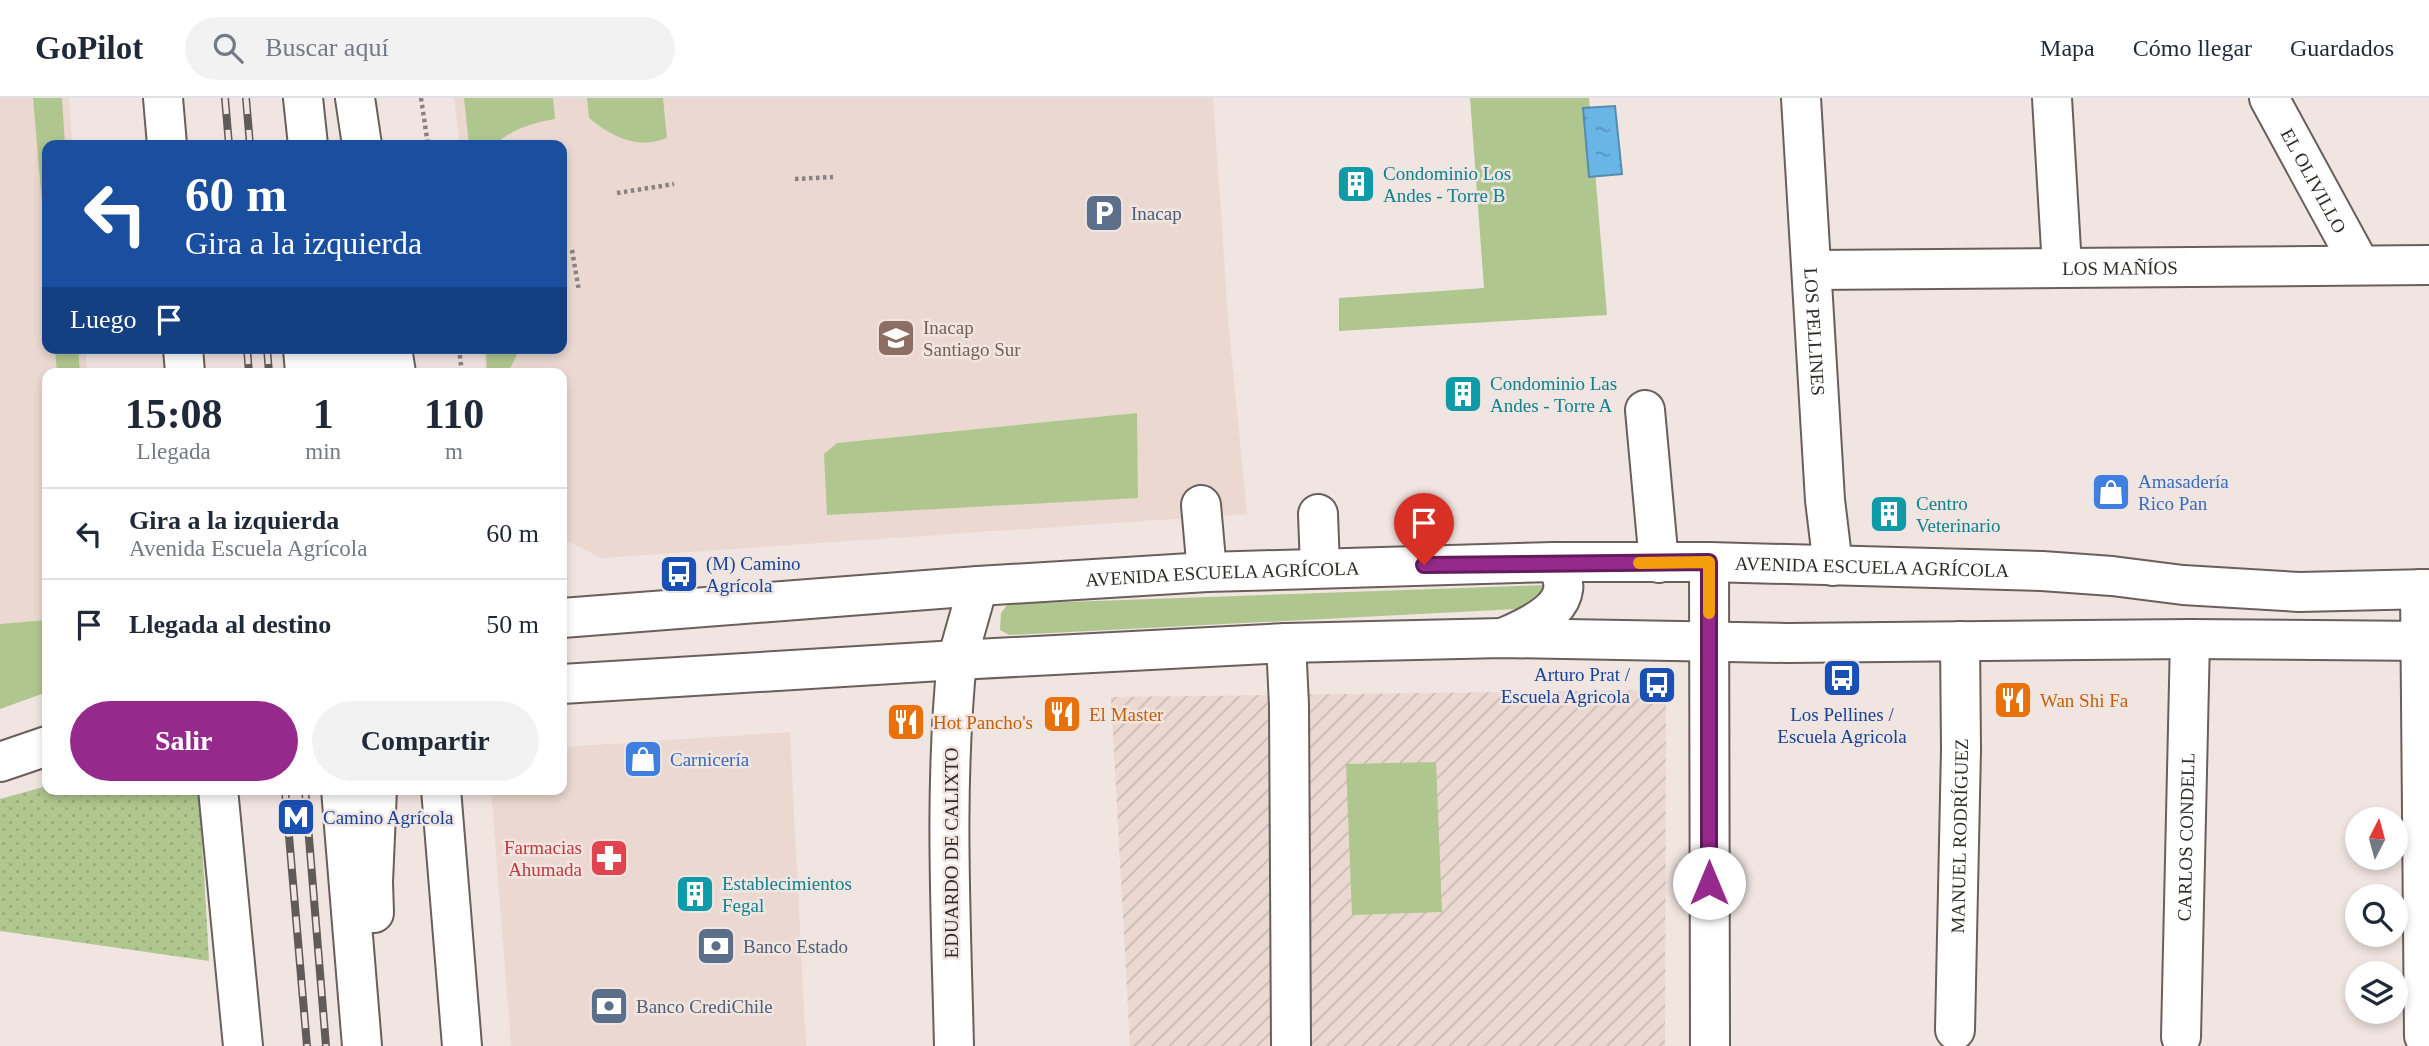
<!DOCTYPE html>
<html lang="es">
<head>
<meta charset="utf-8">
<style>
	body { margin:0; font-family:"Times New Roman",serif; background:#f2f2f3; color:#1f2937; height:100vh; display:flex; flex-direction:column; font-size:26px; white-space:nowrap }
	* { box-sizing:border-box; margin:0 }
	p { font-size:23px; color:#747a83 }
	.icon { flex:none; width:38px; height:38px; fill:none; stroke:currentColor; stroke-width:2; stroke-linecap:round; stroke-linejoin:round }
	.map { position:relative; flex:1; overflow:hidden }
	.drawer { position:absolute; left:42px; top:270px; width:525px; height:427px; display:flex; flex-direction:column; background:#fff; border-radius:14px; box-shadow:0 4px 10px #0003 }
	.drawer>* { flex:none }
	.hud { position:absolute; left:42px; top:42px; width:525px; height:214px; border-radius:14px; box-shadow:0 4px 10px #0003; background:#1a4fa0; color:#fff; overflow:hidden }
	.needle { width:46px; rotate:6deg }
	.fabs { position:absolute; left:2345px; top:709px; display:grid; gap:14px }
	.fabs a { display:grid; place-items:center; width:63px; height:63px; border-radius:50%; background:#fff; box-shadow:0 4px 10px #0003; font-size:35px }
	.pin { position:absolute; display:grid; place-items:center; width:60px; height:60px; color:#fff; margin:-72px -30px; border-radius:50% 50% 50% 0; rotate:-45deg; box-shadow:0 0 7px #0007 }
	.pin .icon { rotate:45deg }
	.me { position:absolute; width:77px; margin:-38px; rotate:0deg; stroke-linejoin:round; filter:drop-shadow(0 0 5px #0008) }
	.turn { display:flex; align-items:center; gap:24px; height:147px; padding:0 28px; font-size:32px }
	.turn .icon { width:91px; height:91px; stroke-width:2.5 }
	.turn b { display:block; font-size:49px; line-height:60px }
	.then { display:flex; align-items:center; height:66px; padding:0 28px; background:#0003; gap:14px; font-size:26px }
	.eta { display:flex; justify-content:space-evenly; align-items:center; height:119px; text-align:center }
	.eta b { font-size:42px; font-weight:600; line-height:49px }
	.primary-button { display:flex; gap:14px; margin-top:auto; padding:14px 28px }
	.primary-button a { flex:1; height:80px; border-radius:42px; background:#962a8c; color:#fff; font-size:28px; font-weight:600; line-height:80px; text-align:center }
	.primary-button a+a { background:#f2f2f3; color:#1f2937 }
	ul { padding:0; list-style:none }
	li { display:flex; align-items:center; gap:21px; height:91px; padding:0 28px; border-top:2px solid #e0e1e3 }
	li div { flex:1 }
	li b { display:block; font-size:26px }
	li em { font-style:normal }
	header { display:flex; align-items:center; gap:42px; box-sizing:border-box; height:98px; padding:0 35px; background:#fff; border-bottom:2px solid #e0e1e3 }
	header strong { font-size:33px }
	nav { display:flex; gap:38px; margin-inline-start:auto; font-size:24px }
	.search { width:490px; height:63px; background:#f2f2f3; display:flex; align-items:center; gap:18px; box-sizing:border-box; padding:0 24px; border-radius:38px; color:#747a83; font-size:26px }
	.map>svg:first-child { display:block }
</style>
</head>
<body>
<header>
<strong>GoPilot</strong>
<div class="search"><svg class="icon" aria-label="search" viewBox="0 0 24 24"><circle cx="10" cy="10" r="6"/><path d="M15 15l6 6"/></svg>Buscar aquí</div>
<nav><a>Mapa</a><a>Cómo llegar</a><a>Guardados</a></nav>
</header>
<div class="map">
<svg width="2429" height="948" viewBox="0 0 2429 948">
	<defs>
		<pattern id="industrial-furrows" width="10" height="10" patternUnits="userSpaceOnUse" patternTransform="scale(1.75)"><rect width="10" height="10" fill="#ebd9d1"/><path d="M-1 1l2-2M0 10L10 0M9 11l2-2" fill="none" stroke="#cabab4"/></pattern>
		<pattern id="park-dots" width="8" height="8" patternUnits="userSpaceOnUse" patternTransform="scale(1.75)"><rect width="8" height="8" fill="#b0c68f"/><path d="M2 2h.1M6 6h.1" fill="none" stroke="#98aa7c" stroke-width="1.8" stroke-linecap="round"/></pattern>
		<pattern id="water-ripples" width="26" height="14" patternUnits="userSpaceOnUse" patternTransform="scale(1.75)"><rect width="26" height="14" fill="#68b5e6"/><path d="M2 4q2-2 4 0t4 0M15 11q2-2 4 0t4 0" fill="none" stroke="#5693bb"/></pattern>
	</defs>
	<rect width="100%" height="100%" fill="#f0e5e1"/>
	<path fill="#ebd9d1" d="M 0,0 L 69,0 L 72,47 L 47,47 L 47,250 L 85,250 L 87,275 L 47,275 L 47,594 L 0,611 Z
		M 454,0 L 1213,0 L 1229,230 L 1247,416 L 601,460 L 562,440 L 562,275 L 486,275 L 483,250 L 562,250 L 562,47 L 460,47 Z
		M 790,634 L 806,948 L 511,948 L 491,691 L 562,691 L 562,649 Z"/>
	<path fill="url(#industrial-furrows)" d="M 1666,592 L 1665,948 L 1130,948 L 1111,599 Z"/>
	<path fill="#b0c68f" d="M 33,0 L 62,0 L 65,47 L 47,47 L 47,164 Z
		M 464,0 L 553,0 L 555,21 C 532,25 512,31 494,47 L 469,47 Z
		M 587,0 L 663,0 L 667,40 C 638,52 612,39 589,20 Z
		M 1470,0 L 1589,0 L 1607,217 L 1339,233 L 1339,200 L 1484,190 Z
		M 55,250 L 78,250 L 80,275 L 57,275 Z
		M 486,250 L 520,250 L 508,275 L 487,275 Z
		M 1137,315 L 1138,400 L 827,417 L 824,356 L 837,345 Z
		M 1546,487 L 1537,510 L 1009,537 L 1000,532 L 1001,515 L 1008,506 Z
		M 47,522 L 47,594 L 0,611 L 0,526 Z
		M 1436,664 L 1442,814 L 1352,817 L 1346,666 Z"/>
	<path fill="url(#park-dots)" d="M 47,688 L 47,691 L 199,691 L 209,863 L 0,833 L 0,701 Z"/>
	<path fill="url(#water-ripples)" stroke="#578cae" stroke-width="2" d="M 1615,8 L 1622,76 L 1589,79 L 1583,10 Z"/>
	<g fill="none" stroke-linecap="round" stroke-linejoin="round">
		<g stroke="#695f5c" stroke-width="42">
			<g id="minor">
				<path d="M 303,0 L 308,47"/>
				<path id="s1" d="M 1801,0 L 1825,402 L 1833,468"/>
				<path d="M 2052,0 L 2062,169"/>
				<path id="s2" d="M 2269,0 L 2360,167"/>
				<path id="s3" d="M 1812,172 L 2429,167"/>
				<path d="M 303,250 L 305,275"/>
				<path d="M 336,250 L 339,275"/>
				<path d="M 364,250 L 371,275"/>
				<path d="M 1645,312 L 1659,465"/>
				<path d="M 1201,407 L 1207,474"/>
				<path d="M 1318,416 L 1320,469"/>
				<path d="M 1709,464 L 1710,948"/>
				<path d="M 2420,491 L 2424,938"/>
				<path d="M 1286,545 L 1289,607 L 1291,948"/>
				<path d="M 0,664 L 47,648"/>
				<path d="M 341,691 L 362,948"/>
				<path d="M 374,815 L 373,784 L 377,691"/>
				<path id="s4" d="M 1955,932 L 1961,651 L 1960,543"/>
				<path id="s5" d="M 2181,939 L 2190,541"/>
				<path d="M 954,948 C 951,819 944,691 957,562"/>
			</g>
		</g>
		<g stroke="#695f5c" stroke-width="42">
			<g id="major">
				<path d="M 163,0 L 167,47"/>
				<path d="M 355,0 L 362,47"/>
				<path d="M 183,250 L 185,275"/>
				<path d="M 392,250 L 396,275"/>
				<path id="s6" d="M 562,520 L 978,488 L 1207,474 L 1554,464 L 1709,464 L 2042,473 L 2112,478 L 2183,487 L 2299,494 L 2429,491"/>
				<path d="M 1505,539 C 1535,526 1584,504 1554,464"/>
				<path d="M 957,562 L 978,488"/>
				<path d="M 562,586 L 957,562 L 1286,545 L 1503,540 L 1787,545 L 2190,541 L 2429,543"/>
				<path d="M 218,691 L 243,948"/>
				<path d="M 441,691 L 462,948"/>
			</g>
		</g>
		<path stroke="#8b8381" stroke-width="4.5" stroke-dasharray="3.5 3.5" stroke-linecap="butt" d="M 421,0 L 428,47
			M 795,81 L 833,79
			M 617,95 L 674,86
			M 572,152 L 579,193
			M 459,250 L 462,275"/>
		<use href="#minor" stroke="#fff" stroke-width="38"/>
		<use href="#major" stroke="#fff" stroke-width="38"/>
		<g stroke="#605a58" stroke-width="8">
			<path id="rail" d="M 225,0 L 229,47
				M 246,0 L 250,47
				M 247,250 L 249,275
				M 267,250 L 269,275
				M 285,691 L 307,948
				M 305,691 L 326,948"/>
		</g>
		<use href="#rail" stroke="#f0e5e1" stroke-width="5" stroke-dasharray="16" stroke-linecap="butt"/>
	</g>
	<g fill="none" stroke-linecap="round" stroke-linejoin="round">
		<g stroke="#621b5b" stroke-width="18">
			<path id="route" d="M 1424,467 L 1709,464 L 1709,785"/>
		</g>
		<use href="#route" stroke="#962a8c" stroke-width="12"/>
		<path stroke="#f59e0b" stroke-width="12" d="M 1639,465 L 1709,464 L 1709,515"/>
	</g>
	<defs>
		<g id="building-square" transform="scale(2.0125)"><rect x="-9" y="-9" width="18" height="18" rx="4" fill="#0f9aa8" stroke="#f0e5e1"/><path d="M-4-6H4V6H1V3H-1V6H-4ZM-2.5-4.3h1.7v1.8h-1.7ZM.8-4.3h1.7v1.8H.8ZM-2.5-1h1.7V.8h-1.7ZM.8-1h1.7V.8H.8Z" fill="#fff"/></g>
		<g id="parking-square" transform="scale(2.0125)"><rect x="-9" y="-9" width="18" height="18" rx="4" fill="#5c6f8a" stroke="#f0e5e1"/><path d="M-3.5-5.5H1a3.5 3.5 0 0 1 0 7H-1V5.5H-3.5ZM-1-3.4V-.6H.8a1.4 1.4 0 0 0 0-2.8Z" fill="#fff"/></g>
		<g id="university-square" transform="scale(2.0125)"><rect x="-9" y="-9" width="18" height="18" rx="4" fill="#8d6e63" stroke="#f0e5e1"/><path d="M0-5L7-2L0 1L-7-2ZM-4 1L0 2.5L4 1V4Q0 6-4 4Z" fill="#fff"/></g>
		<g id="shop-square" transform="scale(2.0125)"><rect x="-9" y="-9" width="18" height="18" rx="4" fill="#3f7fe0" stroke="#f0e5e1"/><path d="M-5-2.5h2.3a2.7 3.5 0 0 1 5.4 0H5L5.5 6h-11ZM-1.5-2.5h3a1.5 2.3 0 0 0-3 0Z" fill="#fff"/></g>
		<g id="bus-square" transform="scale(2.0125)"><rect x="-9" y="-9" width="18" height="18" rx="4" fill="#1a4fb4" stroke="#f0e5e1"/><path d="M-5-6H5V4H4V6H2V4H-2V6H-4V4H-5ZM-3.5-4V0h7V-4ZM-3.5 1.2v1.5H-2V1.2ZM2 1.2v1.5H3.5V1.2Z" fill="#fff"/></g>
		<g id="restaurant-square" transform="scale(2.0125)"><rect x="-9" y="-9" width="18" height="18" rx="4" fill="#e8710a" stroke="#f0e5e1"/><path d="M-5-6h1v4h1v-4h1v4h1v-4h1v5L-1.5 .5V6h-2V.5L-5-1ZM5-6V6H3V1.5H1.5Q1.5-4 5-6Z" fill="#fff"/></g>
		<g id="metro-square" transform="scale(2.0125)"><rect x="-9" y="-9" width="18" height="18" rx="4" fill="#1a4fb4" stroke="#f0e5e1"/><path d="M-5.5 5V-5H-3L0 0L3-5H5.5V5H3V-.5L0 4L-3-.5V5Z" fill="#fff"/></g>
		<g id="pharmacy-square" transform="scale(2.0125)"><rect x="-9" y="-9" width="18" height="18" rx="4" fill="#e0444e" stroke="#f0e5e1"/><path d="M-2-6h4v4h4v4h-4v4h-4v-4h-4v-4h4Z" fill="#fff"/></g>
		<g id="bank-square" transform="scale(2.0125)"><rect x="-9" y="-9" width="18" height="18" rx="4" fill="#5c6f8a" stroke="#f0e5e1"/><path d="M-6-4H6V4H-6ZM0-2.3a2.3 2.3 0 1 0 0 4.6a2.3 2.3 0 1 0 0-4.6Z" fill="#fff"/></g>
	</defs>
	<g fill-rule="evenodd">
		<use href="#building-square" x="1356" y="86"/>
		<use href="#parking-square" x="1104" y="115"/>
		<use href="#university-square" x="896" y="240"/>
		<use href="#building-square" x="1463" y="296"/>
		<use href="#shop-square" x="2111" y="394"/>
		<use href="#building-square" x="1889" y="416"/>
		<use href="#bus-square" x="679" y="476"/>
		<use href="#bus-square" x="1842" y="580"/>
		<use href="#bus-square" x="1657" y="587"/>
		<use href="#restaurant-square" x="2013" y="602"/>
		<use href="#restaurant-square" x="1062" y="616"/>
		<use href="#restaurant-square" x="906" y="624"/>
		<use href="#shop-square" x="643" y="661"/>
		<use href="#metro-square" x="296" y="719"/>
		<use href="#pharmacy-square" x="609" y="760"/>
		<use href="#building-square" x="695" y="796"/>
		<use href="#bank-square" x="716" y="848"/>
		<use href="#bank-square" x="609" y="908"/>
	</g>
	<g text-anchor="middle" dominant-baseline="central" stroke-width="5" stroke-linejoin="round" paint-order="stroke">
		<g font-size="19" fill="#0d838f" stroke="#f0e5e1" text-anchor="start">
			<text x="1383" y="75">Condominio Los<tspan x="1383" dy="22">Andes - Torre B</tspan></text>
			<text x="1490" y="285">Condominio Las<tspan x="1490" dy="22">Andes - Torre A</tspan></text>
			<text x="1916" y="405">Centro<tspan x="1916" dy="22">Veterinario</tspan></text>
			<text x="722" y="785">Establecimientos<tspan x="722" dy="22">Fegal</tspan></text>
		</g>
		<g font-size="19" fill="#302c2a" stroke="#f0e5e1">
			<text stroke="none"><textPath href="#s2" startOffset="94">EL OLIVILLO</textPath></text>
			<text stroke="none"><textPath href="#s3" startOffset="308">LOS MAÑÍOS</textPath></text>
			<text stroke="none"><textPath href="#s1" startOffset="234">LOS PELLINES</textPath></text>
			<text stroke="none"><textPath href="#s6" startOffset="1312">AVENIDA ESCUELA AGRÍCOLA</textPath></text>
			<text stroke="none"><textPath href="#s6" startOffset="662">AVENIDA ESCUELA AGRÍCOLA</textPath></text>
			<text stroke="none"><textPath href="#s4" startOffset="194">MANUEL RODRÍGUEZ</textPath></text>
			<text stroke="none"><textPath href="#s5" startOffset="200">CARLOS CONDELL</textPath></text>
			<text transform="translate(951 755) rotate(-90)">EDUARDO DE CALIXTO</text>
		</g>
		<g font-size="19" fill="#4e5e75" stroke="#f0e5e1" text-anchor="start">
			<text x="1131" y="115">Inacap</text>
			<text x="743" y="848">Banco Estado</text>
			<text x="636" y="908">Banco CrediChile</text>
		</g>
		<g font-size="19" fill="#785e54" stroke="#f0e5e1" text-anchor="start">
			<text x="923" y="229">Inacap<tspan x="923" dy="22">Santiago Sur</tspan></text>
		</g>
		<g font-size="19" fill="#366cbe" stroke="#f0e5e1" text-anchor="start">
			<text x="2138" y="383">Amasadería<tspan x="2138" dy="22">Rico Pan</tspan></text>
			<text x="670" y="661">Carnicería</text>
		</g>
		<g font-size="19" fill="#164399" stroke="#f0e5e1" text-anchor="start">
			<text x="706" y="465">(M) Camino<tspan x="706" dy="22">Agrícola</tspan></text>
			<text x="1630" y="576" text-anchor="end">Arturo Prat /<tspan x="1630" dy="22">Escuela Agricola</tspan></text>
			<text x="1842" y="616" text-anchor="middle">Los Pellines /<tspan x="1842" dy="22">Escuela Agricola</tspan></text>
			<text x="323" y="719">Camino Agrícola</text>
		</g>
		<g font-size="19" fill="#c56008" stroke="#f0e5e1" text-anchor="start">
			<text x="2040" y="602">Wan Shi Fa</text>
			<text x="1089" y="616">El Master</text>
			<text x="933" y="624">Hot Pancho's</text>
		</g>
		<g font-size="19" fill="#be3a42" stroke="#f0e5e1" text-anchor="end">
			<text x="582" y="749">Farmacias<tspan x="582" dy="22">Ahumada</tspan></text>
		</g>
	</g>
</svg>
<div class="fabs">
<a><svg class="needle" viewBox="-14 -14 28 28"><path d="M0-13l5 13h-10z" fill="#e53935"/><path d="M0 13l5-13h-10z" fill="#747a83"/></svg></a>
<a><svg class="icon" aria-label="search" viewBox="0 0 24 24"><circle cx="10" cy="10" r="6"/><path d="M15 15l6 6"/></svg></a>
<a><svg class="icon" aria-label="layers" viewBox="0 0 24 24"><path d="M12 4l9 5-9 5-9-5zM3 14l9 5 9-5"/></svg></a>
</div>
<div class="pin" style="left:1424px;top:467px;background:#d93025"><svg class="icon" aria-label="arrive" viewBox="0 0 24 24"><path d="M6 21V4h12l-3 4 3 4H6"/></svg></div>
<svg class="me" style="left:1709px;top:785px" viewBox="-20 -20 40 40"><circle r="19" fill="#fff"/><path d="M0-13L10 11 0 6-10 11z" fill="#962a8c"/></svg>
<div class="hud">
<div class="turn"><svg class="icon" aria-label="left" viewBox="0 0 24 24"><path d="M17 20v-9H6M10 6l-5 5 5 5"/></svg><div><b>60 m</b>Gira a la izquierda</div></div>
<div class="then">Luego<svg class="icon" aria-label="arrive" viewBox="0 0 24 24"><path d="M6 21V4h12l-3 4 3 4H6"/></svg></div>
</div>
<section class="drawer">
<div class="eta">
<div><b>15:08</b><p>Llegada</p></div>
<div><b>1</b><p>min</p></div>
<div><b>110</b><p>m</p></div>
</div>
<ul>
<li><svg class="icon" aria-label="left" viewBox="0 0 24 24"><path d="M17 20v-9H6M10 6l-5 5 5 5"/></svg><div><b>Gira a la izquierda</b><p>Avenida Escuela Agrícola</p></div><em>60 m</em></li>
<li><svg class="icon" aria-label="arrive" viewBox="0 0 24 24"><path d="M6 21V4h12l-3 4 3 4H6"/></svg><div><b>Llegada al destino</b></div><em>50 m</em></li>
</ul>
<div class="primary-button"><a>Salir</a><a>Compartir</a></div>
</section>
</div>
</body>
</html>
